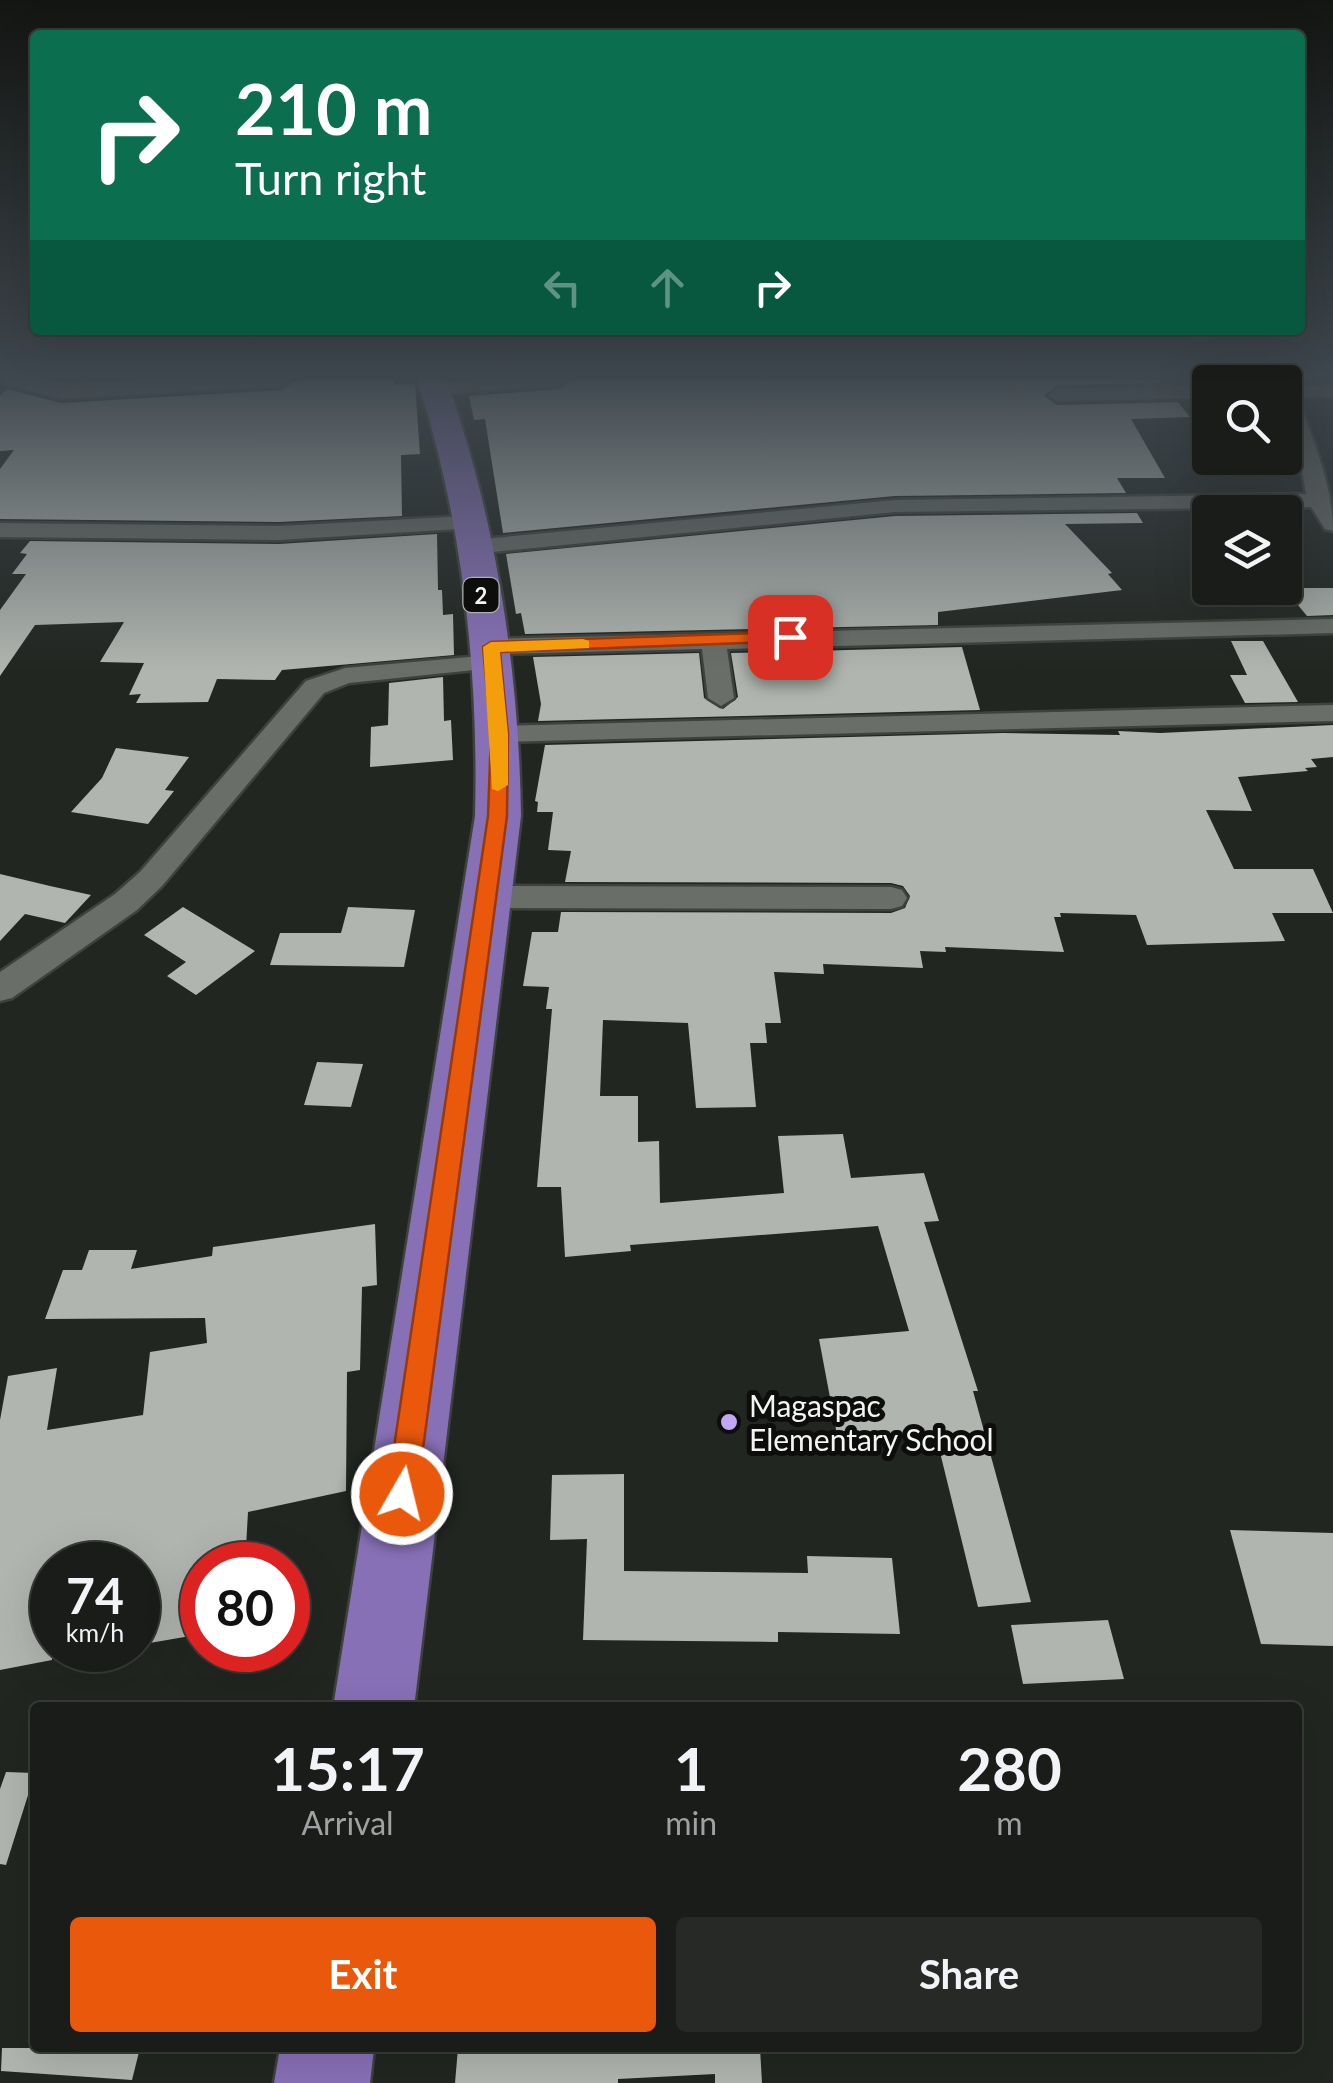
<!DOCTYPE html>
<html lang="en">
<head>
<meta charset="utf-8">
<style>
	body { margin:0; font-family:Lato,sans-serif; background:#272926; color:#f1f3f6; height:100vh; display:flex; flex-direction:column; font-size:38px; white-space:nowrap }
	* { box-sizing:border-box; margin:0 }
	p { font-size:32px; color:#9fa1a2 }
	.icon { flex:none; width:55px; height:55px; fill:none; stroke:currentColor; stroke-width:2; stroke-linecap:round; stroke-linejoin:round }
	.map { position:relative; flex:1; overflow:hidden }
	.sheet { position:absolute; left:30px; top:1702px; width:1272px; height:350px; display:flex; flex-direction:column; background:#1a1c19; border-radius:10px; box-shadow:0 10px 40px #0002,0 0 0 2px #383a38 }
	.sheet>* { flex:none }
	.banner { position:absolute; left:30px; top:30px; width:1275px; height:305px; border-radius:10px; box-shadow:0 10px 40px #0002,0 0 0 2px #383a38; background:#0b6e4f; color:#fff; overflow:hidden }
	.controls { position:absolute; left:1192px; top:365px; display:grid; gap:20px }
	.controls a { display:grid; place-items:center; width:110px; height:110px; border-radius:10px; background:#1a1c19; box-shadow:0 10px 40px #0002,0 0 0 2px #383a38; font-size:50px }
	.speed { position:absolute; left:30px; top:1542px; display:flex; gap:20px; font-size:50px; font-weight:700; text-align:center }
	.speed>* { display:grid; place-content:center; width:130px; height:130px; border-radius:50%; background:#1a1c19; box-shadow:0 10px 40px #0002,0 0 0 2px #383a38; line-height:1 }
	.speed small { font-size:25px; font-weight:400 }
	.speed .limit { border:15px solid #d22; background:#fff; color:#111 }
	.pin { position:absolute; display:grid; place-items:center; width:85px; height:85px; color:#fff; margin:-42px; border-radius:20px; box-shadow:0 5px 15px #0006 }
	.me { position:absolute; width:110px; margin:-55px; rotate:8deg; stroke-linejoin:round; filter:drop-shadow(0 0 8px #0008) }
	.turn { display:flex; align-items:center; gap:35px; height:210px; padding:0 40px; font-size:45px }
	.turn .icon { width:130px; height:130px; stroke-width:2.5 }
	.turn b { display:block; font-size:70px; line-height:85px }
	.lanes { display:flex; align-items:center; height:95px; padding:0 40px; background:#0003; justify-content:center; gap:50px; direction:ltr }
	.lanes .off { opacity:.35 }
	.eta { display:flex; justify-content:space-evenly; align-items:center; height:170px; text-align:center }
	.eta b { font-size:60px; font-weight:700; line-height:70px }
	.button { display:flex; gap:20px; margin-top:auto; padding:20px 40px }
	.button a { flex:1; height:115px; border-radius:10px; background:#ea580c; color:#fff; font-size:40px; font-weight:700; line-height:115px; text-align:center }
	.button a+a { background:#272926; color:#f1f3f6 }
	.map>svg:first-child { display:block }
</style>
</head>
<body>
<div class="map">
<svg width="1333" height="2083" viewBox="0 0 1333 2083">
	<rect width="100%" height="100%" fill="#222621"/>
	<path fill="#b0b5af" d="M 298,379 L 395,379 L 394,385 L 415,384 L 420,454 L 401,455 L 402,516 L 279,522 L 0,519 L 0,469 L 14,450 L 0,451 L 0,396 L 7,389 L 61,403 L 282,390 Z
		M 572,379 L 1159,379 L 1162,383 L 1057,385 L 1044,396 L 1057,405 L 1178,402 L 1190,417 L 1131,419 L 1165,478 L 1117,478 L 1126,493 L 895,496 L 503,533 L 485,419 L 474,420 L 469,396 L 559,389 Z
		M 1137,513 L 1143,523 L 1065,524 L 1112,573 L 1108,574 L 1122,590 L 938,612 L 938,625 L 525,634 L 521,613 L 516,614 L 506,554 L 895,516 Z
		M 437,534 L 438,590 L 442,590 L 443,615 L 453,614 L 454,655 L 282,670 L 275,680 L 217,679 L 208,702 L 136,703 L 141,694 L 129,695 L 144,663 L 100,662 L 124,622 L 35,625 L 0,676 L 0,610 L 26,574 L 12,574 L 27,554 L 20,553 L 30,541 L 279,544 Z
		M 1284,588 L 1333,588 L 1333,615 L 1307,616 Z
		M 1231,641 L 1263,641 L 1298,702 L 1245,703 L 1230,675 L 1247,675 Z
		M 962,647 L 980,710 L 538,721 L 541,704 L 533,657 L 699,653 L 704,698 L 723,709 L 738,697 L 731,653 Z
		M 443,677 L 444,721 L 451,720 L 453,760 L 370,767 L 371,727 L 388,725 L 389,683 Z
		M 1333,725 L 1333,757 L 1311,759 L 1317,767 L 1305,768 L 1308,771 L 1238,777 L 1252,811 L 1206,810 L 1234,869 L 1313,869 L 1333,913 L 1272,913 L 1285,941 L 1147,945 L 1136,915 L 1060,913 L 1061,917 L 1054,917 L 1064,952 L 945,947 L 946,952 L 920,951 L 923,968 L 823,964 L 824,974 L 774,972 L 781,1023 L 765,1023 L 767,1043 L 750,1043 L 756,1107 L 696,1108 L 688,1023 L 603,1020 L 600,1096 L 638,1096 L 638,1142 L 659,1141 L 660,1203 L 784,1193 L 778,1136 L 843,1134 L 851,1178 L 924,1173 L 939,1221 L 924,1222 L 978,1391 L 973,1391 L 1031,1602 L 978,1607 L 935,1432 L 838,1440 L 819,1339 L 909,1331 L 878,1226 L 630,1245 L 631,1251 L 565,1257 L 561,1187 L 537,1187 L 552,1009 L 546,1009 L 549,987 L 523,986 L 532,932 L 558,932 L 561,912 L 891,913 L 905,908 L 910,896 L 903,886 L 891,883 L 565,882 L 571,851 L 548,850 L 553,812 L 537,812 L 538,802 L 535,801 L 545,745 L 1003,733 L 1120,735 L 1118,731 L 1160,733 Z
		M 116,748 L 189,757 L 165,790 L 174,791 L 148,824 L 71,812 L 102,778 Z
		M 0,874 L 50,886 L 91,895 L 65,923 L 25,914 L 0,941 Z
		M 183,907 L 255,951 L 196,995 L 167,976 L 186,962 L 144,935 Z
		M 348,907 L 415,910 L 404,967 L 270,965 L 280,933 L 341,933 Z
		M 317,1062 L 363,1064 L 351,1107 L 304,1105 Z
		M 375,1224 L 377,1285 L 362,1287 L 360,1370 L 347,1372 L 346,1491 L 248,1512 L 245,1565 L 202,1565 L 202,1634 L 138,1645 L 138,1565 L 52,1565 L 52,1660 L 0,1670 L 0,1420 L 8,1376 L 57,1368 L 47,1430 L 143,1415 L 150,1352 L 207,1343 L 205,1318 L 45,1319 L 63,1270 L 82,1270 L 89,1250 L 137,1250 L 131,1269 L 212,1256 L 213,1247 Z
		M 624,1474 L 624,1571 L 808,1573 L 807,1556 L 892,1558 L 900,1634 L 778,1632 L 778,1642 L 583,1640 L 587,1539 L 550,1540 L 552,1475 Z
		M 1230,1530 L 1333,1533 L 1333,1646 L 1261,1644 Z
		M 1108,1620 L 1124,1679 L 1023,1684 L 1011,1625 Z
		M 6,1772 L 35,1773 L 6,1865 L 0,1864 L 0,1789 Z
		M 2,2048 L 140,2048 L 132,2080 L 1,2071 Z
		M 458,2048 L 760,2048 L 762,2083 L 715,2083 L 715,2074 L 618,2079 L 618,2083 L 455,2083 Z"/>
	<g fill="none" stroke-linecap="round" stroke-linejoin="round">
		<g stroke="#3e423e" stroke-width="5">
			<path id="minor" d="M 488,379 L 568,379 L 559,385 L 435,395 L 426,389 L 435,383 Z
				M 1333,385 L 1333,397 L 1297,397 C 1313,440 1333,485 1333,531 L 1325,529 L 1311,507 L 895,512 L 472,554 L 461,547 L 472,540 L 895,500 L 1306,494 C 1301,456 1285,424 1285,386 Z
				M 1210,386 L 1210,398 L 1057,401 L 1048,395 L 1057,389 Z
				M 467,516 L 478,523 L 475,528 L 279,540 L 0,537 L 0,523 L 279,526 Z
				M 1333,619 L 1333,633 L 727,649 L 734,698 L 721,706 L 708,698 L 702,649 L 494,654 L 507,662 L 503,667 L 349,683 L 324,693 L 162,886 L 137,910 L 12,998 L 0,1001 L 0,972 L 115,894 L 140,872 L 306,681 L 345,668 L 492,655 L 478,647 L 491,639 Z
				M 1333,705 L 1333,721 L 499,742 L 485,734 L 499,726 Z
				M 486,886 L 891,887 L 902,890 L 907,898 L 902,906 L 891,909 L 486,908 L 475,905 L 470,897 L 475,889 Z"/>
		</g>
		<g stroke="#3e423e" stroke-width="5">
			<path id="tertiary" d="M 0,379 L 39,379 L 61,385 L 158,379 L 294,379 L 282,386 L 61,399 L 3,384 Z"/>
		</g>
		<g stroke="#3e423e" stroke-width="5">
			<path id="trunk" d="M 417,379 L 446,379 C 496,517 519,670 521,816 L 414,1708 L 333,1708 L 475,816 C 479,671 462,517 417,379 Z
				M 280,2048 L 374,2048 L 370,2083 L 274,2083 Z"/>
		</g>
		<use href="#minor" fill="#6a6e68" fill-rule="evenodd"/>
		<use href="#tertiary" fill="#6a6e68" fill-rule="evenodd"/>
		<use href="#trunk" fill="#8870b7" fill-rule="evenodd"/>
	</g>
	<linearGradient id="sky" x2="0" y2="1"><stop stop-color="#131512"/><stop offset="0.56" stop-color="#3e474e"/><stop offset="1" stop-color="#3e474e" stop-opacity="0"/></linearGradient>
	<rect width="1333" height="671" fill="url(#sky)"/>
	<path fill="#ea580c" stroke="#983908" stroke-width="2.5" d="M 790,632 L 795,634 L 795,641 L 500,652 L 508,734 L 507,816 L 417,1494 L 413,1504 L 402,1509 L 391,1504 L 387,1494 L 488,816 L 491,734 L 483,647 L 491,642 Z"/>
	<path fill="#f59e0b" d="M 583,639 L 589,641 L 589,648 L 500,652 L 508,734 L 508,785 L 498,791 L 492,789 L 483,647 L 491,642 Z"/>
	<circle fill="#c0a8f4" stroke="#0d0e0c" stroke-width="4" cx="729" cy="1422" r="10"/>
	<g text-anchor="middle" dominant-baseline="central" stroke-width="10" stroke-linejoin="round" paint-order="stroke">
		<rect fill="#0d0e0c" stroke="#adb0ad" stroke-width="2.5" x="463.5" y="578" width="35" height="34" rx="8"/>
		<g font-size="22" font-weight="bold" fill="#f2f5f2">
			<text x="481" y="595">2</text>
		</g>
		<g font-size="30" fill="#f2f5f2" stroke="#0d0e0c" text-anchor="start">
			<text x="749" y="1405">Magaspac<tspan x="749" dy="34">Elementary School</tspan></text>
		</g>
	</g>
</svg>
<div class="controls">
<a><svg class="icon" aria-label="search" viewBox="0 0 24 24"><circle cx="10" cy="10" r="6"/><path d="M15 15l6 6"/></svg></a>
<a><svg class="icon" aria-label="layers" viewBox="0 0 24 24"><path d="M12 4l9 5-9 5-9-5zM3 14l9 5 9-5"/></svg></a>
</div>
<div class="speed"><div>74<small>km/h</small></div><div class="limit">80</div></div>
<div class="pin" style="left:790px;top:637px;background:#d93025"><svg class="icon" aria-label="arrive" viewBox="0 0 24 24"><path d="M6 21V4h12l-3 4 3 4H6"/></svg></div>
<svg class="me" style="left:402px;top:1494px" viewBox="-20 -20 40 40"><circle r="17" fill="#ea580c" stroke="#fff" stroke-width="3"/><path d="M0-11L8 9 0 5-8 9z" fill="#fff"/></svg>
<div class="banner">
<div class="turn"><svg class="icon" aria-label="right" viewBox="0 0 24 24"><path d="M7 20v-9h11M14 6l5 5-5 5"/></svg><div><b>210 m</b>Turn right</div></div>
<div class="lanes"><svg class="icon off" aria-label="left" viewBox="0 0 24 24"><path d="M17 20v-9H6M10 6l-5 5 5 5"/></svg><svg class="icon off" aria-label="ahead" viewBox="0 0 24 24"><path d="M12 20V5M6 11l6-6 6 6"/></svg><svg class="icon" aria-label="right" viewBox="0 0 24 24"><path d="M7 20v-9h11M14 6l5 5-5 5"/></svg></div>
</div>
<section class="sheet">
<div class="eta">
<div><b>15:17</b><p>Arrival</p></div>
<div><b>1</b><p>min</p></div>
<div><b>280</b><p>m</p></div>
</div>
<div class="button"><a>Exit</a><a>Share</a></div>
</section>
</div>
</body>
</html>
